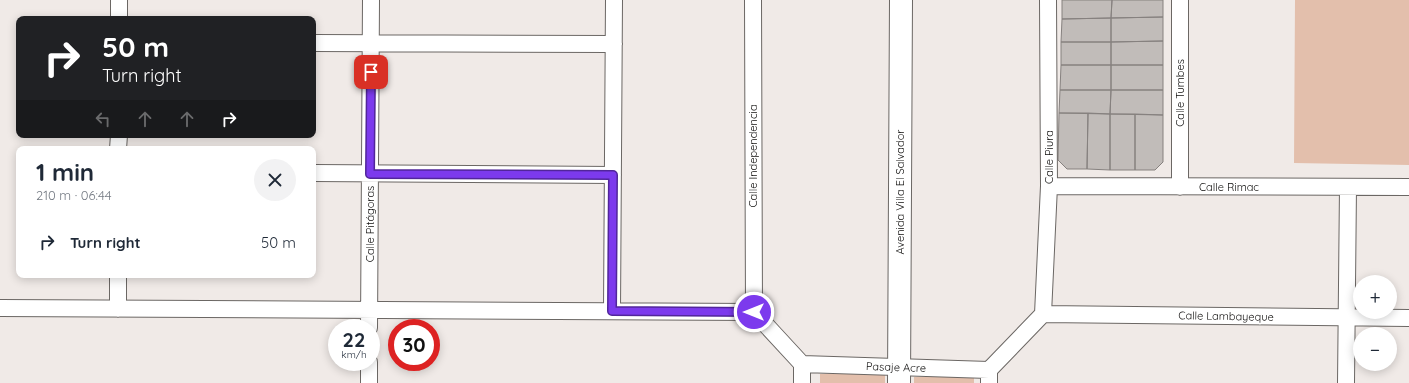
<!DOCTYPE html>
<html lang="en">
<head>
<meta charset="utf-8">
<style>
	body { margin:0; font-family:Quicksand,sans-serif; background:#f2f2f3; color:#1f2937; height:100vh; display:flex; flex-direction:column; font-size:15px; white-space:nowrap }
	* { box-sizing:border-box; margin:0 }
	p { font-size:13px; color:#747a83 }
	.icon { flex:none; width:22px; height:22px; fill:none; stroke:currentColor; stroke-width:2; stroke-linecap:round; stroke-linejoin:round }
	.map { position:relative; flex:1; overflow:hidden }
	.sheet { position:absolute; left:16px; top:146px; width:300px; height:132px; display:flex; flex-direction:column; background:#fff; border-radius:8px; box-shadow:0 2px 10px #0003 }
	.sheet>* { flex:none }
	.banner { position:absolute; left:16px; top:16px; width:300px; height:122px; border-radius:8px; box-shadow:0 2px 10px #0003; background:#202124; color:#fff; overflow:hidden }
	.tools { position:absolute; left:1353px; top:275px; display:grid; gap:8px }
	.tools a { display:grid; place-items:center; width:44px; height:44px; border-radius:50%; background:#fff; box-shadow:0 2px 10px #0003; font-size:20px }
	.speed { position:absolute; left:328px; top:319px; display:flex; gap:8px; font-size:20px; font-weight:700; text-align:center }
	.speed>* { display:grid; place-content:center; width:52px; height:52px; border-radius:50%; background:#fff; box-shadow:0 2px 10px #0003; line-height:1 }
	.speed small { font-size:10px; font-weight:400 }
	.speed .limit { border:6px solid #d22; background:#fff; color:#111 }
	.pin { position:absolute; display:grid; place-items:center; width:34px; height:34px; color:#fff; margin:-17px; border-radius:8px; box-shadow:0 2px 6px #0006 }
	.me { position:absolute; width:44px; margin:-22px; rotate:270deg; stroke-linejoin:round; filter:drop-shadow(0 0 3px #0008) }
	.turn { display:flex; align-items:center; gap:14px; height:84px; padding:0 20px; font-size:18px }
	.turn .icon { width:52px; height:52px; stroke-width:2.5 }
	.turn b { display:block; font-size:28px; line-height:34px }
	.lanes { display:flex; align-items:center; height:38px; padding:0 20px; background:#0003; justify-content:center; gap:20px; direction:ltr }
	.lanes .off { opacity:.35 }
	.round { display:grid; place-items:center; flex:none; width:42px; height:42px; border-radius:21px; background:#f2f2f3 }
	.overview { display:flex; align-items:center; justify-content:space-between; height:68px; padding:0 20px }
	h1 { font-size:24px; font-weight:700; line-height:30px }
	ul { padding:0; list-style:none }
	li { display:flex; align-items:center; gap:12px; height:56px; padding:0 20px }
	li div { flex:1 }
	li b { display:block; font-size:15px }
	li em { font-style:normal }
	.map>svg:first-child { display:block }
</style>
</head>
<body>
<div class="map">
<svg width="1409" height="383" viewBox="0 0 1409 383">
	<rect width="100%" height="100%" fill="#f0eae7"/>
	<path fill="#e3bfac" d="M 1295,0 L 1409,0 L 1409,165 L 1294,163 Z
		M 885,373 L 885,383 L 820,383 L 820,374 Z
		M 914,377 L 974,377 L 974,383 L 914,383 Z"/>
	<path fill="#c1bcb9" stroke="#86817f" d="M 1062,0 L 1112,0 L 1111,18 L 1062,19 Z
		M 1112,0 L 1163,0 L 1163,17 L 1111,18 Z
		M 1163,17 L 1163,41 L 1111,42 L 1111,18 Z
		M 1111,18 L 1111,42 L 1061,42 L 1062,19 Z
		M 1163,41 L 1163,65 L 1111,65 L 1111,42 Z
		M 1061,42 L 1111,42 L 1111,65 L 1061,65 Z
		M 1061,65 L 1111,65 L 1111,90 L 1060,90 Z
		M 1111,65 L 1163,65 L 1163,90 L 1111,90 Z
		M 1060,90 L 1111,90 L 1110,114 L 1059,113 Z
		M 1111,90 L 1163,90 L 1163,115 L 1110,114 Z
		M 1059,113 L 1088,113 L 1087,169 L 1067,169 L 1058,160 Z
		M 1088,113 L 1110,114 L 1110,170 L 1087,169 Z
		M 1110,114 L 1135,114 L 1135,170 L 1110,170 Z
		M 1135,114 L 1163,115 L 1163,162 L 1155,170 L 1135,170 Z"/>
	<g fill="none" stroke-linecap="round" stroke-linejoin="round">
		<g stroke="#6b6764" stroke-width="18">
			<path id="street" d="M 753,0 L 754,312
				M 119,19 L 119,0
				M 313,43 L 614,44
				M 118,149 L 119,135
				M 313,173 L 613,175
				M 1049,186 L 1409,187
				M 1180,187 L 1180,0
				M 0,308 L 754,312
				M 118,309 L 118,275
				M 612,311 L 614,0
				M 754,312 L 802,364
				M 1043,314 L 1409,318
				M 1043,314 L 1049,186 L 1048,0
				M 369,328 L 371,0
				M 802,364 L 989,370
				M 369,383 L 369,362
				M 802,383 L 802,364
				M 989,383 L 989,370 L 1043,314
				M 1346,383 L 1348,187"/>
		</g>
		<g stroke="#6b6764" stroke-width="24">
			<path id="secondary" d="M 899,383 L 901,0"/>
		</g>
		<use href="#street" stroke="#fff" stroke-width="16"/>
		<use href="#secondary" stroke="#fff" stroke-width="22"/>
	</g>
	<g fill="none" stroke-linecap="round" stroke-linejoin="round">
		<g stroke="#51269a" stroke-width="10">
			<path id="route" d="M 371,72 L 370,174 L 613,175 L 612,311 L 754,312"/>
		</g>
		<use href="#route" stroke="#7c3aed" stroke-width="7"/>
	</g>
	<g text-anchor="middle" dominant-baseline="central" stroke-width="3" stroke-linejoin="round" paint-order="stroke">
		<g font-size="11" fill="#0e0d0c" stroke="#fff">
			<text transform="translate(1180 93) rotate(-90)">Calle Tumbes</text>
			<text transform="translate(753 156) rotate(-90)">Calle Independencia</text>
			<text transform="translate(1049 157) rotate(-90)">Calle Piura</text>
			<text x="1229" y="187">Calle Rimac</text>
			<text transform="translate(900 192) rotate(-90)">Avenida Villa El Salvador</text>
			<text transform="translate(370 224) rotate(-90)">Calle Pitágoras</text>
			<text transform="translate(1226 316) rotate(1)">Calle Lambayeque</text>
			<text transform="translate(896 367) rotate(2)">Pasaje Acre</text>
		</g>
	</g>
</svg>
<div class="tools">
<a>+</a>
<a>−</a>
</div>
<div class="speed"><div>22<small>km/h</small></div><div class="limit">30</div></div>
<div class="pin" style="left:371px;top:72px;background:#d93025"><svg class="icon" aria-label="arrive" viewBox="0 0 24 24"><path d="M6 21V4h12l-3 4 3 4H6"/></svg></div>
<svg class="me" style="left:754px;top:312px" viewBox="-20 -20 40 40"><circle r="17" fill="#7c3aed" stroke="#fff" stroke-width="3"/><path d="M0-11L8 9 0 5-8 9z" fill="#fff"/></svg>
<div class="banner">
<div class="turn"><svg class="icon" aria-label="right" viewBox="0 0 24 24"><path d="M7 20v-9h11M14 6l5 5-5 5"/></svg><div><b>50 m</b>Turn right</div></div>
<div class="lanes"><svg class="icon off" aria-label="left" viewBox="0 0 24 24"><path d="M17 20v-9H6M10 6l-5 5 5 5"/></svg><svg class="icon off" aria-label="ahead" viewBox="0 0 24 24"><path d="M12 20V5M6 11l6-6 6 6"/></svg><svg class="icon off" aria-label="ahead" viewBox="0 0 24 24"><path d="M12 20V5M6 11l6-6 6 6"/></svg><svg class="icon" aria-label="right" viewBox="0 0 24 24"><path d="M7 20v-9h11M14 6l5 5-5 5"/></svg></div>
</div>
<section class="sheet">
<div class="overview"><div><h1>1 min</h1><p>210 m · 06:44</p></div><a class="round"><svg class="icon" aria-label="close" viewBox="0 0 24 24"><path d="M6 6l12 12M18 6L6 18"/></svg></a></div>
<ul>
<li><svg class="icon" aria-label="right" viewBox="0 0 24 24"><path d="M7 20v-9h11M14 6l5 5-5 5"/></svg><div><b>Turn right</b></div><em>50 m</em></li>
</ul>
</section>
</div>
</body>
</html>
